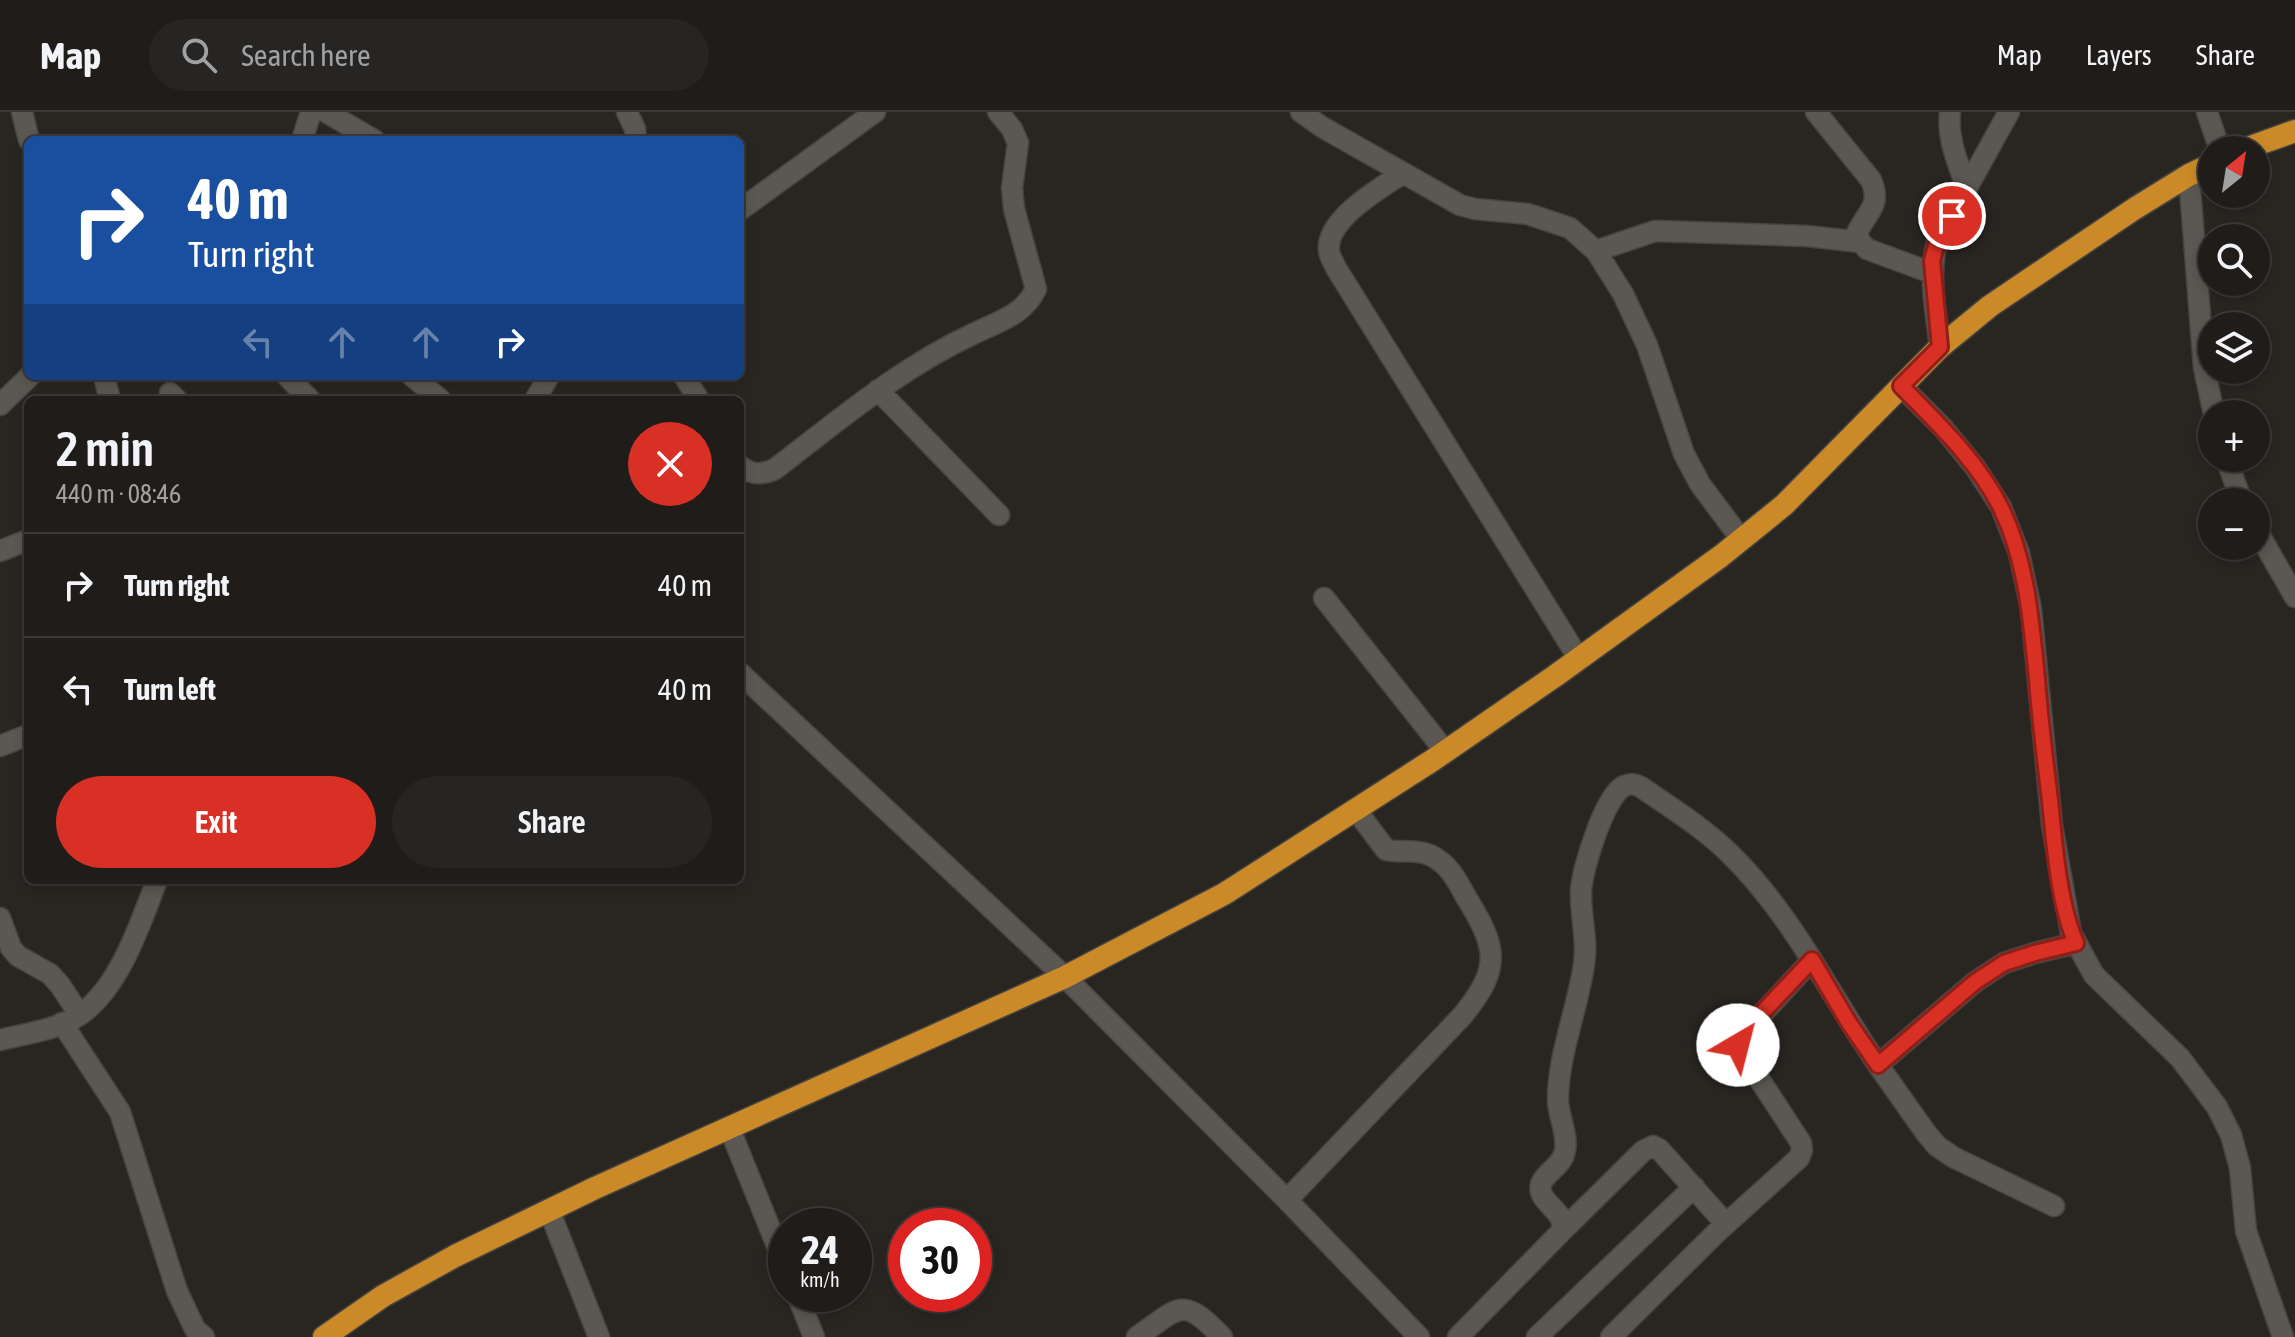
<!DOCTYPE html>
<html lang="en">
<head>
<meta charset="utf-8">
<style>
	body { margin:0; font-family:"Asap Condensed",sans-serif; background:#272523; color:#f1f3f6; height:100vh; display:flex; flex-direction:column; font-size:30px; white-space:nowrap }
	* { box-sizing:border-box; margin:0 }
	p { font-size:26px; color:#a1a1a2 }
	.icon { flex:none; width:44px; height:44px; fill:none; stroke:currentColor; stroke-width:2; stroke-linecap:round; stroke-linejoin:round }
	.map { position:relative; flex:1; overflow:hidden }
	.drawer { position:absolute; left:24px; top:284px; width:720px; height:488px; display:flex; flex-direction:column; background:#1f1c1a; border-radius:12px; box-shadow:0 4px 12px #0003,0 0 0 2px #3c3a39 }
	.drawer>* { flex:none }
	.guide { position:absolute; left:24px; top:24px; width:720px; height:244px; border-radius:12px; box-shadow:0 4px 12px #0003,0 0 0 2px #3c3a39; background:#1a4fa0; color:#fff; overflow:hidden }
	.needle { width:52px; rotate:30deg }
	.fabs { position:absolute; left:2198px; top:24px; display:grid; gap:16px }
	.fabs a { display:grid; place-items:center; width:72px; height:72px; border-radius:50%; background:#1f1c1a; box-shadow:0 4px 12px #0003,0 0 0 2px #3c3a39; font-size:40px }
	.speed { position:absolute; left:768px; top:1096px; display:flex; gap:16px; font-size:40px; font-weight:700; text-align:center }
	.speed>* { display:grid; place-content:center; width:104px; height:104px; border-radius:50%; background:#1f1c1a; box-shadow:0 4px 12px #0003,0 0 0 2px #3c3a39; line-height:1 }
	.speed small { font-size:20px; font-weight:400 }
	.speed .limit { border:12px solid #d22; background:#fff; color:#111 }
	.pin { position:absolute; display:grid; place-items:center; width:68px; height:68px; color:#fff; margin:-34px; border:4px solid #fff; border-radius:50%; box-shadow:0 2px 8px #0007 }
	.me { position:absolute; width:88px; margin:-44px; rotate:37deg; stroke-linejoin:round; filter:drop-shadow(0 0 6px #0008) }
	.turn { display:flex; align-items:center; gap:28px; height:168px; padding:0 32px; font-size:36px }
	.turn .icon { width:104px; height:104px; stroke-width:2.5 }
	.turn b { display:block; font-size:56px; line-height:68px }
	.lanes { display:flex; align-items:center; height:76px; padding:0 32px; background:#0003; justify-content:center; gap:40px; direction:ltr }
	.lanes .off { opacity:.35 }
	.round { display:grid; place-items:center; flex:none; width:84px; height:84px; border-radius:42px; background:#272523 }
	.summary { display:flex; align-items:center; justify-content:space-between; height:136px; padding:0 32px }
	h1 { font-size:48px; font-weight:600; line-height:60px }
	.button { display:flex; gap:16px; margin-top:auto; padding:16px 32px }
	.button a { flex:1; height:92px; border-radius:48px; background:#d93025; color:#fff; font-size:32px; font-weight:600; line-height:92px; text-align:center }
	.button a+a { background:#272523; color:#f1f3f6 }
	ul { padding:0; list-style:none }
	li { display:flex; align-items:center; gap:24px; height:104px; padding:0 32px; border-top:2px solid #3c3a39 }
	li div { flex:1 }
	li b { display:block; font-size:30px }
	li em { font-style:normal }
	header { display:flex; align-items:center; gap:48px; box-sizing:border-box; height:112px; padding:0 40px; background:#1f1c1a; border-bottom:2px solid #3c3a39 }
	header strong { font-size:38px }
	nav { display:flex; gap:44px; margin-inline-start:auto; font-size:28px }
	.search { width:560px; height:72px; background:#272523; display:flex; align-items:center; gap:20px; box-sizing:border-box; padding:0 28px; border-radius:44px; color:#a1a1a2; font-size:30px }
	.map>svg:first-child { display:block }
</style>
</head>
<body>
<header>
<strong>Map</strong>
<div class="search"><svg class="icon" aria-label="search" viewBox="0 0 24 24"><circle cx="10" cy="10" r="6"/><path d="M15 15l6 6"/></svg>Search here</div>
<nav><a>Map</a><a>Layers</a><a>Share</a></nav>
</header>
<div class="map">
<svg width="2295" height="1225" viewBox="0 0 2295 1225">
	<rect width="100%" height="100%" fill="#292622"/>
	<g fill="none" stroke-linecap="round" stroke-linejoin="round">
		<g stroke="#454441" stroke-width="23">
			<path id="minor" d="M 22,0 L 29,28
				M 326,0 L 374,28
				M 627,0 L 635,17 L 636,28
				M 1301,0 L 1322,15 L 1460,93 L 1475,97 L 1528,102 L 1570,116 L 1596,139 L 1623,182 L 1647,233 L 1684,342 L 1700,372 L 1741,427
				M 1816,0 L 1871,68 C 1882,94 1867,99 1857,121 L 1860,130 L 1867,137 L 1932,161
				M 1950,0 C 1947,27 1958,51 1967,77
				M 2207,0 L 2220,38
				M 302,28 L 311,0
				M 1403,61 C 1381,76 1326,107 1329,138 C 1329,144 1334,151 1336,156 L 1579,547
				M 2189,63 L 2204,256 L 2214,302
				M 740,98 L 875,0
				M 1596,139 L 1655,119 L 1807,124 L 1860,130
				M 1940,235 C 1936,200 1928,165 1937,130 L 2009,0
				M 104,264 L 110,288
				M 287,264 L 310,288
				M 412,264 L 441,288
				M 684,264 L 699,288
				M 1901,274 L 1943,316 L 1975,355 L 2001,395 L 2019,441 L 2031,497 L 2052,713 L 2071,821 L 2094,863 L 2180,946 L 2217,995 L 2231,1023 L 2240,1056 L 2246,1119 L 2283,1225
				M 878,278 L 999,403
				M 170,281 L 177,288
				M 535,288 L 549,264
				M 0,293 L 30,264
				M 2226,346 L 2242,390
				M 740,354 C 751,363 762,363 775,357 C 839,308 900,256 973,222 C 997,210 1024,203 1036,177 L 1014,97 L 1012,76 L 1018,31 L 1012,17 L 998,0
				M 2256,417 L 2295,485
				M 0,439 L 28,428
				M 1324,486 L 1445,639
				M 740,561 L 1065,865 L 1287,1088 L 1419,1225
				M 0,634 L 28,623
				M 0,806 L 11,836 L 18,844 L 50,862 L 60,873 L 79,902
				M 62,911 L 120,1000 L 177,1179 L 195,1217 L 204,1225
				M 0,928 C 23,922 50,919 71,908 C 117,885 140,812 157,768
				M 729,1015 L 786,1156
				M 1287,1088 L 1463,903 C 1502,855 1497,835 1466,785 C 1457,768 1448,751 1430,743 C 1417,737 1400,741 1386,738 L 1356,698
				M 2054,1094 L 1953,1045 L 1937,1034 L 1926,1021 L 1878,953 L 1975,870 L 2004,851 L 2035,841 L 2076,831
				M 549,1098 L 599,1225
				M 1562,1119 L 1643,1039 L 1653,1034 L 1659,1037 L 1726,1112
				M 797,1182 L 814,1225
				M 1137,1225 C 1180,1195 1182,1183 1222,1225
				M 1458,1225 L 1562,1119 C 1567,1098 1536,1091 1541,1072 C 1546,1059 1563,1054 1565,1038 C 1568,1023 1559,1005 1558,990 C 1557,946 1578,896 1584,852 C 1588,827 1580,803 1581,779 C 1582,757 1605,683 1624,674 C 1631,671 1635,672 1641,675 C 1671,696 1704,716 1730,742 C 1792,802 1830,883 1878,953
				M 1537,1225 L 1694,1075
				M 1611,1225 L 1716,1121 L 1799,1046 L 1802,1038 L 1801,1031 L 1741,939 L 1738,928 L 1812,848"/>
		</g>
		<g stroke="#454441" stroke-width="25">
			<path id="trunk" d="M 2242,38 L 2295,19
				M 324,1225 L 383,1184 L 455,1144 L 595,1076 L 1065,865 L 1224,782 L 1433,648 L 1555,564 L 1721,444 L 1784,393 L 1940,235 L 1990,194 L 2134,97 L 2189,63 L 2212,52"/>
		</g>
		<use href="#minor" stroke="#5b5853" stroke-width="20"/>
		<use href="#trunk" stroke="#cb8928" stroke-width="22"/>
	</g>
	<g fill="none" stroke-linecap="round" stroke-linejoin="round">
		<g stroke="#8d1f18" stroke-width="20">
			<path id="route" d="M 1738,933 L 1740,924 L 1812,848 L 1849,911 L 1878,953 L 1975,870 L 2004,851 L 2035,841 L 2076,831 C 2059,793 2054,730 2050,688 C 2045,648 2040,607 2037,567 C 2031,508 2027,450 2001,396 C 1977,348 1937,311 1901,274 L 1940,235 L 1932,149 L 1937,130 L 1952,104"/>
		</g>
		<use href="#route" stroke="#d93025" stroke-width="14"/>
	</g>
</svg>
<div class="fabs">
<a><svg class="needle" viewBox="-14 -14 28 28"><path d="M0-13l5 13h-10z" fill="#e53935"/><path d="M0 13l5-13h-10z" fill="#a1a1a2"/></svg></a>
<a><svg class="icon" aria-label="search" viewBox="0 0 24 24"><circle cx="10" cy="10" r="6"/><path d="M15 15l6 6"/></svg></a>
<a><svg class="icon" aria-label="layers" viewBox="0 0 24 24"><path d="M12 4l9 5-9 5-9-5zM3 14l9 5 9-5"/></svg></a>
<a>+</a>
<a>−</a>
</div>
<div class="speed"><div>24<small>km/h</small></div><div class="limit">30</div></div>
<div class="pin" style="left:1952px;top:104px;background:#d93025"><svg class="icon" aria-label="arrive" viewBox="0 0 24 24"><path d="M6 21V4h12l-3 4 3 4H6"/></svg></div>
<svg class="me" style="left:1738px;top:933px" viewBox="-20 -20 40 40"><circle r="19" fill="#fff"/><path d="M0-13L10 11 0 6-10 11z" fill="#d93025"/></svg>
<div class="guide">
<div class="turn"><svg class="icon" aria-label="right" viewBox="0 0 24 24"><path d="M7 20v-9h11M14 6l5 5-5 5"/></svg><div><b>40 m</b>Turn right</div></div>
<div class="lanes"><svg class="icon off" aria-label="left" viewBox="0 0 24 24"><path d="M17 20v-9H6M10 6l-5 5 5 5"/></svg><svg class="icon off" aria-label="ahead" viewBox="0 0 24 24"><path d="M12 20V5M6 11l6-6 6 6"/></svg><svg class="icon off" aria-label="ahead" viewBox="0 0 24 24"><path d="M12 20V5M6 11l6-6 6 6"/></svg><svg class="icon" aria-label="right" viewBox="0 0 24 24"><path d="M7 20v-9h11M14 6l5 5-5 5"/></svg></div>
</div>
<section class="drawer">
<div class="summary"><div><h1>2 min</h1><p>440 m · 08:46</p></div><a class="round" style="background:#d93025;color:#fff"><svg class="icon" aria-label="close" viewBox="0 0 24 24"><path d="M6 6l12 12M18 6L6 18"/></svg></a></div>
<ul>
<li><svg class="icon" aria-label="right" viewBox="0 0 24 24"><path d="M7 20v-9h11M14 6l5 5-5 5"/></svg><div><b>Turn right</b></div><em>40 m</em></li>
<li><svg class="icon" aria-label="left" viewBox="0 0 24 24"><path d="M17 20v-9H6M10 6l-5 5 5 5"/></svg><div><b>Turn left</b></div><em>40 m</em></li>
</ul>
<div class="button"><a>Exit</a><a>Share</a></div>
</section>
</div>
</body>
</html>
